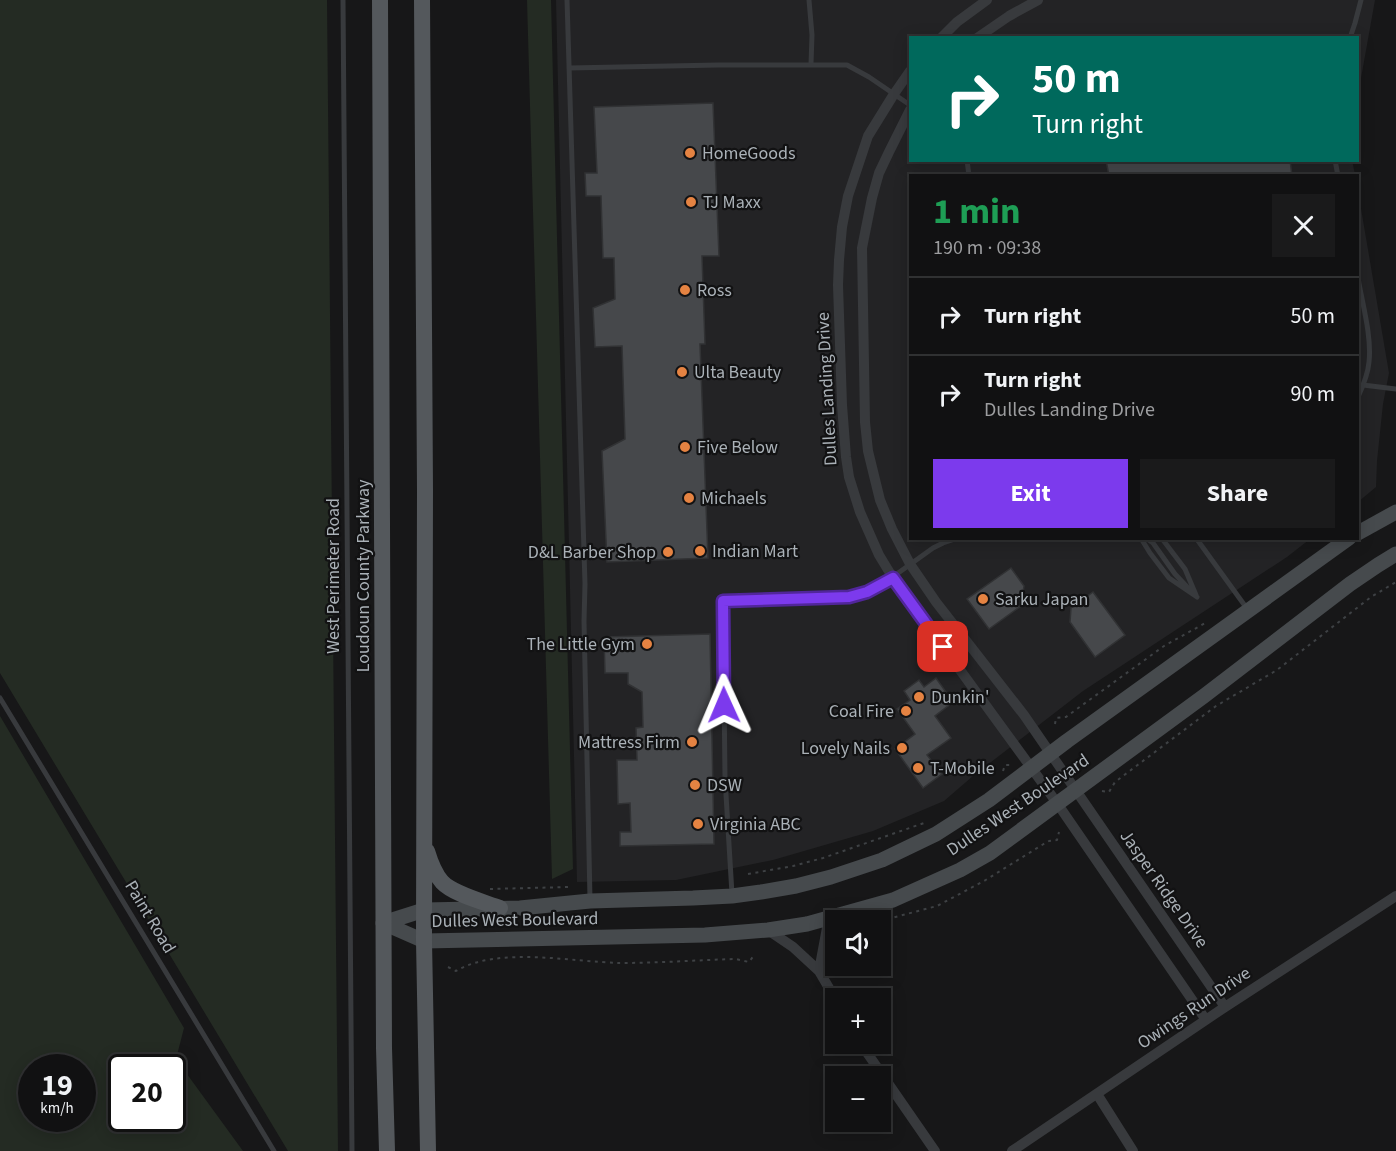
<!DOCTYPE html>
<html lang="en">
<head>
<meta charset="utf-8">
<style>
	body { margin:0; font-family:"Source Sans 3",sans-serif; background:#1a1a1b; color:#f1f3f6; height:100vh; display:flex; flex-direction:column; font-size:22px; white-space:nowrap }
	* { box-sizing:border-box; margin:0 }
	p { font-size:20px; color:#9c9d9f }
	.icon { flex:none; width:33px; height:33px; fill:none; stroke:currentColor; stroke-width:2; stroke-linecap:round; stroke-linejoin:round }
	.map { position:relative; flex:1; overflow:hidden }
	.drawer { position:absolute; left:909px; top:174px; width:450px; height:366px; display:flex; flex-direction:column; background:#111112; border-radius:0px; box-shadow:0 3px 15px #0003,0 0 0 2px #303132 }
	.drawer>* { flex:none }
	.guide { position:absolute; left:909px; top:36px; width:450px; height:126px; border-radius:0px; box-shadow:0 3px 15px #0003,0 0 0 2px #303132; background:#00695c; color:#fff; overflow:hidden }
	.tools { position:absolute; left:825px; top:910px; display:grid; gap:12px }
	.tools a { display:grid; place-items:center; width:66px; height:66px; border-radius:0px; background:#111112; box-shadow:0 3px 15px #0003,0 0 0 2px #303132; font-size:30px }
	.speed { position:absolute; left:18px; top:1054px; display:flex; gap:12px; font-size:30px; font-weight:700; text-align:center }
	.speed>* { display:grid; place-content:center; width:78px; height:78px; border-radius:50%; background:#111112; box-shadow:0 3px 15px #0003,0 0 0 2px #303132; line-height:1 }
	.speed small { font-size:15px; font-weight:400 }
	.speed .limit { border:3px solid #111; border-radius:9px; background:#fff; color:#111 }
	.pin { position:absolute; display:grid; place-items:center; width:51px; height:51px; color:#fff; margin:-26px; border-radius:12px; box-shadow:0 3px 9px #0006 }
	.me { position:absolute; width:66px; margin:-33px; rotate:359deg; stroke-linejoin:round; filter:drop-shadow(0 0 4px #0008) }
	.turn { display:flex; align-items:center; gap:21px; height:126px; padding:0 24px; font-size:27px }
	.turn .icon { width:78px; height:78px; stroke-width:2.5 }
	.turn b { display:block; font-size:42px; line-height:51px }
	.round { display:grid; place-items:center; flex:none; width:63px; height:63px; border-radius:0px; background:#1a1a1b }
	.headline { display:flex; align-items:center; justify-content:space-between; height:102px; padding:0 24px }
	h1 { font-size:36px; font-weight:700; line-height:45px; color:#1e9e55 }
	.cta { display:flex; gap:12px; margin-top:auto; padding:12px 24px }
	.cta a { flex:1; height:69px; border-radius:0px; background:#7c3aed; color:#fff; font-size:24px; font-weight:700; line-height:69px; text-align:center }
	.cta a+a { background:#1a1a1b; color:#f1f3f6 }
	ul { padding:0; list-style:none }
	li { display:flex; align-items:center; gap:18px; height:78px; padding:0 24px; border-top:2px solid #303132 }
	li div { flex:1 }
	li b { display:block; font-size:22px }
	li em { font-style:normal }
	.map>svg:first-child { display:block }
</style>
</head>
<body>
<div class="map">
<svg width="1396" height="1151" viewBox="0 0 1396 1151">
	<rect width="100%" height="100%" fill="#171718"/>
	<path fill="#232325" d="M 556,0 L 1375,0 L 1358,95 L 1358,38 L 910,38 L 910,160 L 1352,160 L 1355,175 L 910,176 L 910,538 L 1310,539 L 1287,557 L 1083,691 L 973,776 L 944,801 L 873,831 L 773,860 L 676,880 L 577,882 Z
		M 1358,191 L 1389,373 L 1383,404 L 1377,461 L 1376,487 L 1358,502 Z"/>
	<path fill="#242b23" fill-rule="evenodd" d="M 0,0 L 327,0 L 338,1151 L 288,1151 L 0,673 Z
		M 527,0 L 551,0 L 573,869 L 552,879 Z
		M 0,716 L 184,1028 L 176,1059 L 243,1151 L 0,1151 ZM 32,1068 L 82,1068 L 82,1119 L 32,1119 ZM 122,1068 L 172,1068 L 172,1119 L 122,1119 Z"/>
	<path fill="#46484b" stroke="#313234" stroke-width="1.5" d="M 713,103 L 719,256 L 702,256 L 705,344 L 700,344 L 708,558 L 607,562 L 602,451 L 625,439 L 622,346 L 595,347 L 593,308 L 615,299 L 614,258 L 603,258 L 601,196 L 586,196 L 585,173 L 597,173 L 594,107 Z
		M 1106,160 L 1290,160 L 1292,176 L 1109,176 Z
		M 1011,568 L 1024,586 L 1021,606 L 989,629 L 967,599 Z
		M 1093,592 L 1125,635 L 1095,657 L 1070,622 L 1071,608 Z
		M 710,634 L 714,844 L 620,846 L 620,832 L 631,832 L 630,803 L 618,804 L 617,760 L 637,760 L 636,728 L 643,727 L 642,692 L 628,684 L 628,673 L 605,673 L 604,637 Z
		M 936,678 L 953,702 L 935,716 L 951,738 L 927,755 L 942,774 L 923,788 L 895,749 L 915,734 L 897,709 L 910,700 L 904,691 L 919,680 L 924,687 Z"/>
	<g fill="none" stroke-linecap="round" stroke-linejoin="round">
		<path stroke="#3e4144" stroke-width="2" stroke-dasharray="3 4.5" stroke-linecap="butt" d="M 1055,724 L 1056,718 L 1066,717 L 1070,714 L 1164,646 L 1207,622
			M 1003,771 L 1005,765 L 1010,765
			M 1102,791 L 1109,792 L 1115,782 L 1216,706 L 1277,670 L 1371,597 L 1396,582
			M 748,874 L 793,866 L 823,858 L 924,823
			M 490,889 L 568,887
			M 880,921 L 937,906 L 984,881 L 1042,845 L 1049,841 L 1057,840 L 1059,832
			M 448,967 L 456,971 C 497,946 573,962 620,963 C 659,963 698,960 736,959 L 749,962 L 755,954"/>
		<path stroke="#383a3d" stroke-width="5" d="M 343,0 L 352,1151
			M 567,0 L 585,584 L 584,621 L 590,899
			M 809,0 L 812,35 L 811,64
			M 1350,38 L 1355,23 L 1361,0
			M 569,68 L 718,65 L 847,65 L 869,77 L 910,105
			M 967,160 L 969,176
			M 1335,160 L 1338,176
			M 1358,278 C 1362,302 1372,337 1369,362 C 1368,374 1363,386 1358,397
			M 1363,385 L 1396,389
			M 1140,538 L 1142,540 L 1150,553 L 1169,578 L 1197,597
			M 1146,538 L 1153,543 L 1175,574 L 1189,589
			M 1160,538 L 1163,540 L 1185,569 L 1196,595
			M 1196,538 L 1248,610
			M 0,698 L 274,1151
			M 732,894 L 725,778 L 723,601 L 825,598 L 849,597 L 859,595 L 880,586 L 933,548 L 943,543 L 958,538"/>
		<path stroke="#383a3d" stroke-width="10" d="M 941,38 L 957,22 L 987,0
			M 977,38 L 1009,16 L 1038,0
			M 910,71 L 894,94 L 868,136 L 848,196 L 842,227 L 839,260 L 838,285 L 842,405 L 846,457 L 849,477 L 860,512 L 879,555 L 893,578 L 1057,803 L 1206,1020
			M 910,110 L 889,152 L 879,173 L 872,198 L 862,248 L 865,422 L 868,451 L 880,500 L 892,529 L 910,564 L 936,602 L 1024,715 L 1225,1007
			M 768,930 L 793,947 L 819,971 L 836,1000
			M 819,971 L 829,917
			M 861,1044 L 935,1151
			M 1097,1094 L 1133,1151
			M 1012,1151 L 1225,1007 L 1396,896"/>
		<path stroke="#464a4d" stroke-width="15" d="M 1358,533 L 1396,512
			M 383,923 L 424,941 L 705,935 L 768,930 L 807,924 L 893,900 L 960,870 L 990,853 L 1204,696 L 1350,584 L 1378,565 L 1396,554
			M 383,923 L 424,910 L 520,908 L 590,901 L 693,898 L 732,896 L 761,892 L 796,886 L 831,877 L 882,860 L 936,834 L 989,800 L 1067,741 L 1349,538"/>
		<path stroke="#54585c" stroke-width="16" d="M 380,0 L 384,1048 L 387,1151
			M 422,0 L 425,490 L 424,941 L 428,1151
			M 427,851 C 430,861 435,874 442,882 C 453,894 484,902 500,908"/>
	</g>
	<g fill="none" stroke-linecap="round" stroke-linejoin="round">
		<g stroke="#51269a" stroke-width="15">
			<path id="route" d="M 724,705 L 723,601 L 849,597 L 867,592 L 893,578 L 943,647"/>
		</g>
		<use href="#route" stroke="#7c3aed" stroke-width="10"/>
	</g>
	<g fill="#e58342" stroke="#121213" stroke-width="2">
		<circle cx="690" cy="153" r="6"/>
		<circle cx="691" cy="202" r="6"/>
		<circle cx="685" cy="290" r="6"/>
		<circle cx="682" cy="372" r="6"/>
		<circle cx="685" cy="447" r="6"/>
		<circle cx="689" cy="498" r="6"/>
		<circle cx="700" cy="551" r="6"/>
		<circle cx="668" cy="552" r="6"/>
		<circle cx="983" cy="599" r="6"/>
		<circle cx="647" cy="644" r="6"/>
		<circle cx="919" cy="697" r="6"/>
		<circle cx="906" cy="711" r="6"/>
		<circle cx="692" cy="742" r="6"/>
		<circle cx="902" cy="748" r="6"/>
		<circle cx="918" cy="768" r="6"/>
		<circle cx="695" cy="785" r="6"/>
		<circle cx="698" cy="824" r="6"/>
	</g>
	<g text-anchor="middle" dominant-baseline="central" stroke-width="4.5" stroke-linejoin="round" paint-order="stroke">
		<g font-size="18" fill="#aab1b7" stroke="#121213" text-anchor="start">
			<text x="702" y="153">HomeGoods</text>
			<text x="703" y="202">TJ Maxx</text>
			<text x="697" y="290">Ross</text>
			<text x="694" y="372">Ulta Beauty</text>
			<text x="697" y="447">Five Below</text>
			<text x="701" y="498">Michaels</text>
			<text x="712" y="551">Indian Mart</text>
			<text x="656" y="552" text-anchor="end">D&amp;L Barber Shop</text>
			<text x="995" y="599">Sarku Japan</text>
			<text x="635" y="644" text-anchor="end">The Little Gym</text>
			<text x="931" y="697">Dunkin'</text>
			<text x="894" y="711" text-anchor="end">Coal Fire</text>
			<text x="680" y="742" text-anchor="end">Mattress Firm</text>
			<text x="890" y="748" text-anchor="end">Lovely Nails</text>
			<text x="930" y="768">T-Mobile</text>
			<text x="707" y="785">DSW</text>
			<text x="710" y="824">Virginia ABC</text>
		</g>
		<g font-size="18" fill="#aab1b7" stroke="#121213">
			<text transform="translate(827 389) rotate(-93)">Dulles Landing Drive</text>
			<text transform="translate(333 576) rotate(-90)">West Perimeter Road</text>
			<text transform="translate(363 576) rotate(-90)">Loudoun County Parkway</text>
			<text transform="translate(1018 805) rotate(-34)">Dulles West Boulevard</text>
			<text transform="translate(1164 889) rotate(55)">Jasper Ridge Drive</text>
			<text transform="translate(150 917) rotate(59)">Paint Road</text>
			<text transform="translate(515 920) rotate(-1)">Dulles West Boulevard</text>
			<text transform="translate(1194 1008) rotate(-34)">Owings Run Drive</text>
		</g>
	</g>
</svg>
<div class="tools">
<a><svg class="icon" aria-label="sound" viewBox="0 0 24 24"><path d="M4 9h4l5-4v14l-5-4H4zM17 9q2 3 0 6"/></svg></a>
<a>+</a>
<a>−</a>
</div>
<div class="speed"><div>19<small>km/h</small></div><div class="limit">20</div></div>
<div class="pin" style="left:943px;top:647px;background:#d93025"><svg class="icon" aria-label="arrive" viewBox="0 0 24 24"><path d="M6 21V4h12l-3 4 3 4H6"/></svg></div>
<svg class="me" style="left:724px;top:705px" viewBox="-20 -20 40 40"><path d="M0-17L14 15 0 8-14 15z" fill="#7c3aed" stroke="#fff" stroke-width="4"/></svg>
<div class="guide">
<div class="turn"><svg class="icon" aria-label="right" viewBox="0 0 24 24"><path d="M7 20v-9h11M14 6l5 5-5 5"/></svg><div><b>50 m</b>Turn right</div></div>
</div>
<section class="drawer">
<div class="headline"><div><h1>1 min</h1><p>190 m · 09:38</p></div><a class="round"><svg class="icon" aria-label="close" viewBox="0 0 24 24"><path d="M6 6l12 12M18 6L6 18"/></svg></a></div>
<ul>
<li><svg class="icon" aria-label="right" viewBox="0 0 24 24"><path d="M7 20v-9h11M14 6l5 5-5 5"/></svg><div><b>Turn right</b></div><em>50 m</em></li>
<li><svg class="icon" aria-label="right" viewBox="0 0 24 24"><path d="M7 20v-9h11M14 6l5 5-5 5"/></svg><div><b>Turn right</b><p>Dulles Landing Drive</p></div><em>90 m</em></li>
</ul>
<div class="cta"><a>Exit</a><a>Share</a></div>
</section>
</div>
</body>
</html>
